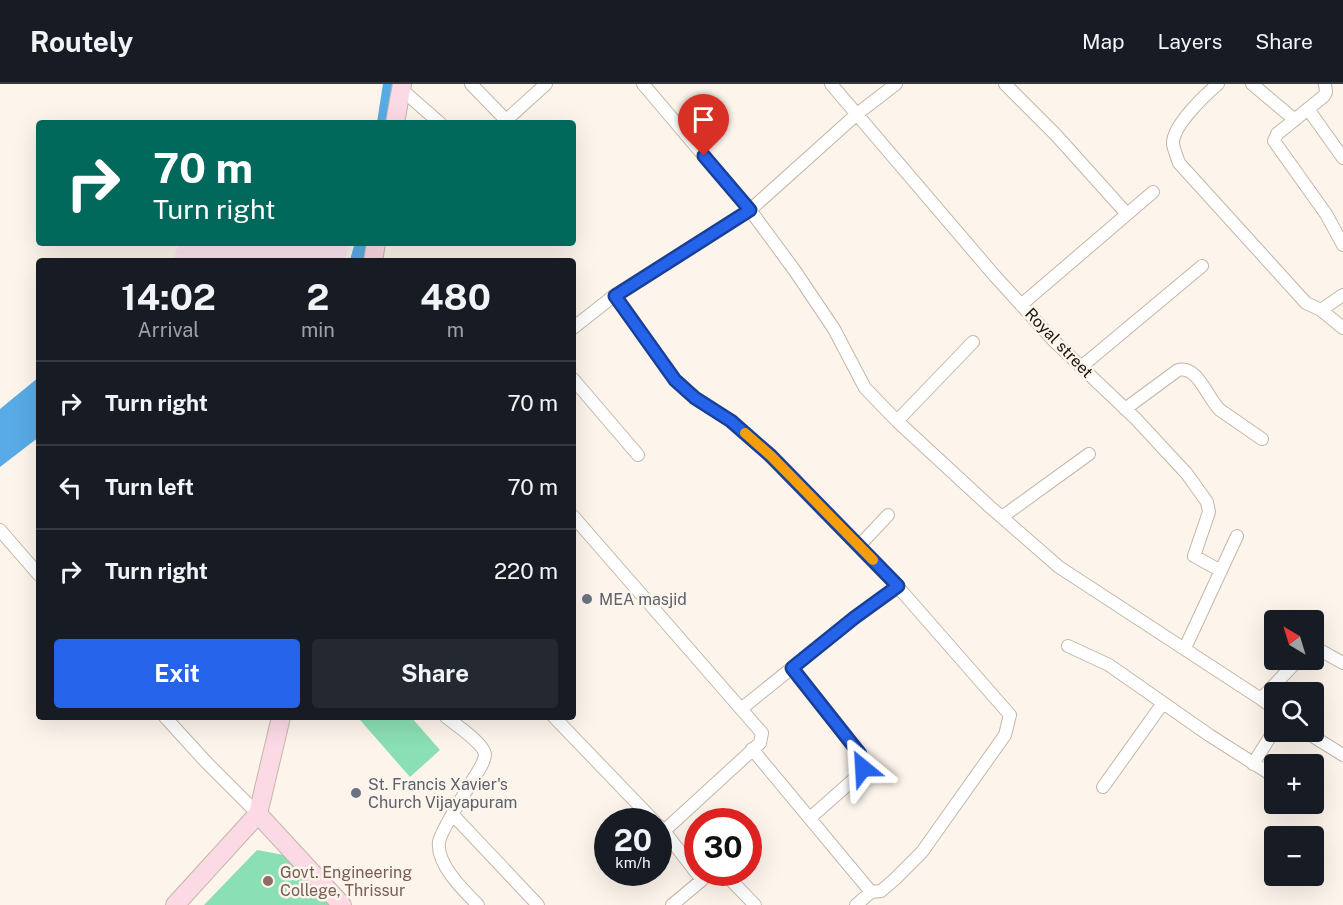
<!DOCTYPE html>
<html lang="en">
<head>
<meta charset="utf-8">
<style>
	body { margin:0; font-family:"Public Sans",sans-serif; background:#242831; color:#f1f3f6; height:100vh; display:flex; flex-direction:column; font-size:22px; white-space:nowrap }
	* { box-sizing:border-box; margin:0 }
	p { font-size:20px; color:#9ea1a6 }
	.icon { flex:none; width:33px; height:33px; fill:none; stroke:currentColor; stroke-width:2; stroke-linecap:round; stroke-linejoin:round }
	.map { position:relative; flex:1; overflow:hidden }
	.drawer { position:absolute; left:36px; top:174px; width:540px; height:462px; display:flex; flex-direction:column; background:#171b24; border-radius:6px; box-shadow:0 6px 24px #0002 }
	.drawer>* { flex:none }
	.top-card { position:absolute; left:36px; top:36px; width:540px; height:126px; border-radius:6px; box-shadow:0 6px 24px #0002; background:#00695c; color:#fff; overflow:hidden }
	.needle { width:39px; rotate:322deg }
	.tools { position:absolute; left:1264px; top:526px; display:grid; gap:12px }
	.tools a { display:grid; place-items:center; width:60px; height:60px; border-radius:6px; background:#171b24; box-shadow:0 6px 24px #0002; font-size:30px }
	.speed { position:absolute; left:594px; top:724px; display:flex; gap:12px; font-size:30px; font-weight:700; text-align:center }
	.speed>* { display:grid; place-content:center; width:78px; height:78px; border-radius:50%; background:#171b24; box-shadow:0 6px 24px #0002; line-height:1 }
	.speed small { font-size:15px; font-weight:400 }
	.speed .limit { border:9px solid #d22; background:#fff; color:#111 }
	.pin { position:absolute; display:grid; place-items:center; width:51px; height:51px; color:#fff; margin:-62px -26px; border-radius:50% 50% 50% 0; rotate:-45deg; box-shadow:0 0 6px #0007 }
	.pin .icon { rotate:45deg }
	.me { position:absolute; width:66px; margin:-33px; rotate:333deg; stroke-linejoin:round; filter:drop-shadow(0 0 4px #0008) }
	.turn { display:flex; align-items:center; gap:21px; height:126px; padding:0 18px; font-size:27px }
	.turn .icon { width:78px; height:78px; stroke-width:2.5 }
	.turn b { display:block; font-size:42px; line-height:51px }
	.eta { display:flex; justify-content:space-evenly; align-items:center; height:102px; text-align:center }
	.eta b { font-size:36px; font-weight:700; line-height:42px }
	.button { display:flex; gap:12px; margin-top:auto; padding:12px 18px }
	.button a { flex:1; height:69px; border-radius:6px; background:#2563eb; color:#fff; font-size:24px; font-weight:700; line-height:69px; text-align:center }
	.button a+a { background:#242831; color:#f1f3f6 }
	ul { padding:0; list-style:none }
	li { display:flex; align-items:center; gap:18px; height:84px; padding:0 18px; border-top:2px solid #363941 }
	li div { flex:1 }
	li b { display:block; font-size:22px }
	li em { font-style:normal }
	header { display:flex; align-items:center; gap:36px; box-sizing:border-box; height:84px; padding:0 30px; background:#171b24; border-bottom:2px solid #363941 }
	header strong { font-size:28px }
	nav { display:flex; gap:33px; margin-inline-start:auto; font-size:21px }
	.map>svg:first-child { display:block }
</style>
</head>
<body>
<header>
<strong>Routely</strong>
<nav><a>Map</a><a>Layers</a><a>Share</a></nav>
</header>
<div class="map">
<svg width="1343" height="821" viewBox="0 0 1343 821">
	<rect width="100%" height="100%" fill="#fdf5ec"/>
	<path fill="#fee5ef" d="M 178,159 L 350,159 L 345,177 L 174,177 Z"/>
	<path fill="#8bdfb4" d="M 364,633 L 411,633 L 440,666 L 410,693 L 360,636 Z
		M 257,766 L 289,772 L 330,821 L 204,821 Z"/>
	<path fill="#58abe6" d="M 39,293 L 39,353 L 0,383 L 0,325 Z"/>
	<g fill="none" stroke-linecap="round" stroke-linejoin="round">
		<path stroke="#58abe6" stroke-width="14" d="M 384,39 L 390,0
			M 357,177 L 362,159"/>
		<g stroke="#c3b6a7" stroke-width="14">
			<path id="street" d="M 471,0 L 506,36
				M 643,0 L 750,126 L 795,187 L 834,245 L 865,304 L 897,337 L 989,422 L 1059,483 L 1261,615 L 1298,576
				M 831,0 L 994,191 L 1054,257 L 1136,335 L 1187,390 L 1207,418 L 1209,428 L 1194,472 L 1221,487
				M 1005,0 L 1056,51 L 1127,130
				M 1218,0 C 1205,11 1172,42 1173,60 C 1174,66 1177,73 1179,79 L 1306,219 L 1321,226 L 1343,244
				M 1252,0 L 1295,36
				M 1325,0 L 1326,8 L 1324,12 L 1277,50 L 1274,57 L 1326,130 L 1343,161
				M 401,5 L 440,39
				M 1308,25 L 1343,74
				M 503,39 L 546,0
				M 615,211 L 675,296 L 695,314 L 731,337 L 770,372 L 898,503 L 1010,631 L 1005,651 L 922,768 L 895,795 L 881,807 L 871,808 L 856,821
				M 1021,221 L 1153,108
				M 1321,226 L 1343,211
				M 573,244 L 615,211 L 750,126 L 857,30 L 896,0
				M 1081,283 L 1202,182
				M 573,295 L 638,371
				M 1125,325 L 1178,286 C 1198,281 1207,314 1220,326 L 1262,355
				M 897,337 L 973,258
				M 573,432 L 762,649 L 760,659 L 664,747 L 658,741
				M 1002,433 L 1089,370
				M 0,446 L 39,491
				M 859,462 L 888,431
				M 1068,562 L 1109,581 L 1209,651 L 1275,693
				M 1185,564 L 1237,452
				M 1314,565 L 1316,564 L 1343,579
				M 792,584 L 860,671 L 863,677 L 862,688 L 810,734
				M 1261,615 L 1275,625
				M 741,625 L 854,534 L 898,503
				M 165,633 L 206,678 L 258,730
				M 446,633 C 455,640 483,659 485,670 C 485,675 483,679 480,684 C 472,698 441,745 439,758 C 436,780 464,807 478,821
				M 554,633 L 655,738
				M 1306,648 L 1343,671
				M 752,665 L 871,808
				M 1253,680 L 1275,645
				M 1103,703 L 1163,619
				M 1314,714 L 1315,715
				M 453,731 L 538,821
				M 664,747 L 702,796 L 672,821
				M 724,789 L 755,821"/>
		</g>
		<g stroke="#c3b6a7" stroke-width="20">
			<path id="secondary" d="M 395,39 L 402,0
				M 373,177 L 376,159
				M 258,730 L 342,821
				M 175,821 L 258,730 L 281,633"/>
		</g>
		<use href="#street" stroke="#fff" stroke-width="12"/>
		<use href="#secondary" stroke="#fcdae5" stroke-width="18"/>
	</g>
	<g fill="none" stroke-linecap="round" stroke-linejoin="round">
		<g stroke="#184099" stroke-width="15">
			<path id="route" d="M 704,72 L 750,126 L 615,212 L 675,296 L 695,314 L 731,337 L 771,372 L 898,502 L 854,534 L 792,584 L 860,670 L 863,684"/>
		</g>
		<use href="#route" stroke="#2563eb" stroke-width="10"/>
		<path stroke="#f59e0b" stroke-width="10" d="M 745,349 L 771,372 L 873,476"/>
	</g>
	<g fill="#6b7280" stroke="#fdf5ec" stroke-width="2">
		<circle cx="587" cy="515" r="6"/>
		<circle cx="356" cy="709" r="6"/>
	</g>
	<circle fill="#8d6e63" stroke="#fdf5ec" stroke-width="2" cx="268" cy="797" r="6"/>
	<g text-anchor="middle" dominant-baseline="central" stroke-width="5" stroke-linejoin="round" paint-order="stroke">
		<g font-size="16" fill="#17120d" stroke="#fdf5ec">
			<text transform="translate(1059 259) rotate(46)">Royal street</text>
		</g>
		<g font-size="16" fill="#5b616d" stroke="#fdf5ec" text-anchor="start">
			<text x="599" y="515">MEA masjid</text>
			<text x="368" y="700">St. Francis Xavier's<tspan x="368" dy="18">Church Vijayapuram</tspan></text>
		</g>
		<g font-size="16" fill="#785e54" stroke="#fdf5ec" text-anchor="start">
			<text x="280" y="788">Govt. Engineering<tspan x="280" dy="18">College, Thrissur</tspan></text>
		</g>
	</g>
</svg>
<div class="tools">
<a><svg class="needle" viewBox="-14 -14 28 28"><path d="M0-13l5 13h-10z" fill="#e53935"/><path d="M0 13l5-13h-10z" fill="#9ea1a6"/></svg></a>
<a><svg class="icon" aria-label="search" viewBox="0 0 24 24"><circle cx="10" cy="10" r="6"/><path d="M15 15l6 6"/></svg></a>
<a>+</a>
<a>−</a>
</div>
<div class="speed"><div>20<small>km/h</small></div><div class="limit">30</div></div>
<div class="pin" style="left:704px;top:72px;background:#d93025"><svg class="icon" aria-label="arrive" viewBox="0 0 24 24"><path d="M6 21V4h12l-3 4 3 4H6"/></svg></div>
<svg class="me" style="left:863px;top:684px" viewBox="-20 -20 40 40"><path d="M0-17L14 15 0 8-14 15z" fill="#2563eb" stroke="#fff" stroke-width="4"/></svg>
<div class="top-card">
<div class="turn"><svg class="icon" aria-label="right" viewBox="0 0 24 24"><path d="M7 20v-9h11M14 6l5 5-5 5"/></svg><div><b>70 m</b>Turn right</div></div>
</div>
<section class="drawer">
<div class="eta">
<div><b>14:02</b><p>Arrival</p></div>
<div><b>2</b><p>min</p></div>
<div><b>480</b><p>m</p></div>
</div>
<ul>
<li><svg class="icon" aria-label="right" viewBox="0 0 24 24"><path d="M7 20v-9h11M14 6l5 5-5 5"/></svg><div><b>Turn right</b></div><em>70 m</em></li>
<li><svg class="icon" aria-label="left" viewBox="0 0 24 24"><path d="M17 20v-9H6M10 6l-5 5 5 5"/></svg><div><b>Turn left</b></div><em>70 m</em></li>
<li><svg class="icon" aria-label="right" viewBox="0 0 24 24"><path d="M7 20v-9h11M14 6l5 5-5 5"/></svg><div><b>Turn right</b></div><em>220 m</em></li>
</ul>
<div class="button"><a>Exit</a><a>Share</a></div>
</section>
</div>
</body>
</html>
